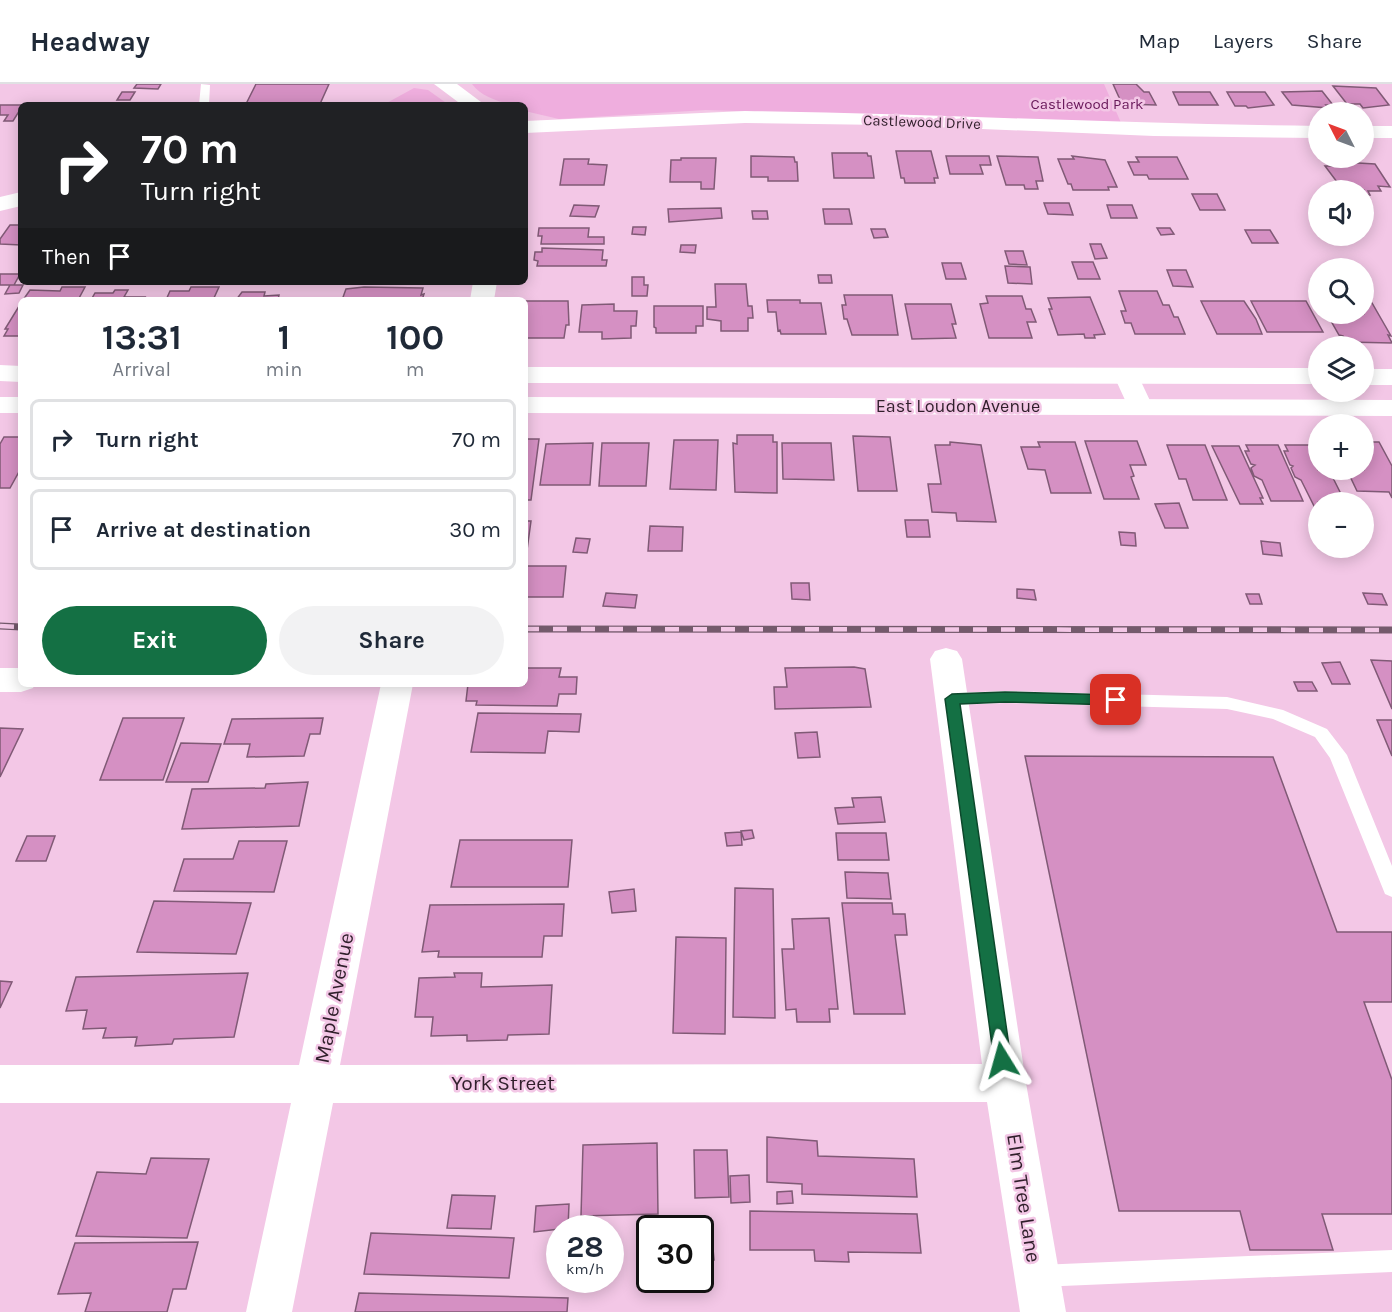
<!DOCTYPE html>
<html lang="en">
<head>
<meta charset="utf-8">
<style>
	body { margin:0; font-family:Karla,sans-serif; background:#f2f2f3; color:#1f2937; height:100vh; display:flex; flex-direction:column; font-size:22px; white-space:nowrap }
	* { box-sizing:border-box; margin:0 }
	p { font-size:20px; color:#747a83 }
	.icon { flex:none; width:33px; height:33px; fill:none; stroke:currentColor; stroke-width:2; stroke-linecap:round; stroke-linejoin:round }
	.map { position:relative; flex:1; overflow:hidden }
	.panel { position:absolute; left:18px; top:213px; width:510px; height:390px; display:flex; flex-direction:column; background:#fff; border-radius:9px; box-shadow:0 3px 15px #0003 }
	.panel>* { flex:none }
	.hud { position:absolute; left:18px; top:18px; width:510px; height:183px; border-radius:9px; box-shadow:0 3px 15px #0003; background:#202124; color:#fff; overflow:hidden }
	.needle { width:39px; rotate:312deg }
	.buttons { position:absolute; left:1308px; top:18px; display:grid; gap:12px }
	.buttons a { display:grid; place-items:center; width:66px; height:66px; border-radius:50%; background:#fff; box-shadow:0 3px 15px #0003; font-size:30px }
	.speed { position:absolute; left:546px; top:1131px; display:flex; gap:12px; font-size:30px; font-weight:700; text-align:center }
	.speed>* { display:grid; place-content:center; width:78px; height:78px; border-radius:50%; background:#fff; box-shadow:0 3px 15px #0003; line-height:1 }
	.speed small { font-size:15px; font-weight:400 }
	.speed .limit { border:3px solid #111; border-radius:9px; background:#fff; color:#111 }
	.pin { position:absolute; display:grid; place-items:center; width:51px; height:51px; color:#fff; margin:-26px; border-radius:12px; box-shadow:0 3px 9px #0006 }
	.me { position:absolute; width:66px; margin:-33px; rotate:352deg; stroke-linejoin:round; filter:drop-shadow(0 0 4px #0008) }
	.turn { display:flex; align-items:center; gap:21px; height:126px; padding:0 24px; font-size:27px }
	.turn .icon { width:78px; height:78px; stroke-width:2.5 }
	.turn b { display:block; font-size:42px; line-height:51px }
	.then { display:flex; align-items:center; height:57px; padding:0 24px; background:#0003; gap:12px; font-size:22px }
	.eta { display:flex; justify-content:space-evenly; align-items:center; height:102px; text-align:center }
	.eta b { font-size:36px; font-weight:700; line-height:42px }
	.action { display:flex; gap:12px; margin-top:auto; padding:12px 24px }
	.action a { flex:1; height:69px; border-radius:36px; background:#147044; color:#fff; font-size:24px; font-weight:700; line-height:69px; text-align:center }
	.action a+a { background:#f2f2f3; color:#1f2937 }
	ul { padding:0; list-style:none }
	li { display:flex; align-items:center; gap:18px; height:81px; margin:0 12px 9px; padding:0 12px; border:3px solid #e0e1e3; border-radius:9px }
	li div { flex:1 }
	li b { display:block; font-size:22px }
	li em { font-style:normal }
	header { display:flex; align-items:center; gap:36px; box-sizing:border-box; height:84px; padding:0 30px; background:#fff; border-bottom:2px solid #e0e1e3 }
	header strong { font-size:28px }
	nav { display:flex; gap:33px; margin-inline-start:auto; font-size:21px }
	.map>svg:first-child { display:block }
</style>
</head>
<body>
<header>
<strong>Headway</strong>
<nav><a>Map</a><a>Layers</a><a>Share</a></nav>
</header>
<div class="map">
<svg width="1392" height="1228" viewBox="0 0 1392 1228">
	<rect width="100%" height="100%" fill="#f3c7e6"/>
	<path fill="#efaede" d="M 472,0 L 1104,0 L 1122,41 L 706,26 L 559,35 L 529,28 L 525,27 L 525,21 C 507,21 483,15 472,0 Z
		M 414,4 L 428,6 L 449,21 L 383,21 Z"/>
	<path fill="#d590c3" stroke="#805a76" stroke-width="1.5" d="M 137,0 L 161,0 L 158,5 L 134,4 Z
		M 256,0 L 329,0 L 320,20 L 246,20 Z
		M 1113,0 L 1136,0 L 1144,8 L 1149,8 L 1156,21 L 1122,20 Z
		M 1333,2 L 1376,4 L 1389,21 L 1363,24 L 1360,20 L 1347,20 Z
		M 1322,7 L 1333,21 L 1326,21 L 1329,24 L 1292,21 L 1282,8 Z
		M 122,8 L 135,8 L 130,16 L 117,16 Z
		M 1173,8 L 1210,8 L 1218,21 L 1179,21 Z
		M 1227,8 L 1265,8 L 1274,21 L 1248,24 L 1246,22 L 1235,22 Z
		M 0,21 L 23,21 L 13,37 L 4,37 L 8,31 L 0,31 Z
		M 896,67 L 931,67 L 938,94 L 934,94 L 935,99 L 905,99 L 904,94 L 901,94 Z
		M 832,69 L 867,69 L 868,72 L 871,72 L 874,94 L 834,94 Z
		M 751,72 L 794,73 L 795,78 L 797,78 L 798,97 L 768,97 L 768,93 L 751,93 Z
		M 946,72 L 989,72 L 991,81 L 980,81 L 983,90 L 950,90 Z
		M 997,72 L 1038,73 L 1043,97 L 1036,97 L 1038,105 L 1025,105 L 1024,101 L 1006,101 Z
		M 1072,72 L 1105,76 L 1117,103 L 1108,103 L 1109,106 L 1073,106 L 1071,100 L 1068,100 L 1058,75 L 1074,75 Z
		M 1136,73 L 1177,73 L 1188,95 L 1149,95 L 1147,91 L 1134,91 L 1128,78 L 1139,78 Z
		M 681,74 L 716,74 L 714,105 L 701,105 L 701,98 L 670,98 L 671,76 L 681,76 Z
		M 564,75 L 589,75 L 588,80 L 607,81 L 604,101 L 560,101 Z
		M 1341,78 L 1375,80 L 1390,103 L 1378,102 L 1381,107 L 1368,107 L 1370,111 L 1364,111 L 1364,106 L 1343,106 L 1325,82 L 1344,82 Z
		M 1192,110 L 1217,110 L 1225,126 L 1200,126 Z
		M 1044,119 L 1069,119 L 1073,131 L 1048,130 Z
		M 574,121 L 599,122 L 595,133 L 570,132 Z
		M 1107,121 L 1132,121 L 1137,134 L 1111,134 Z
		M 721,124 L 722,134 L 669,138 L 668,125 Z
		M 823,125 L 849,125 L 852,140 L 825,140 Z
		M 752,127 L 767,127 L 768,135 L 753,135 Z
		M 10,141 L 21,141 L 21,161 L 0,160 L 0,155 Z
		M 633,143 L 646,143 L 645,151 L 632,150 Z
		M 539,144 L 589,144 L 588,153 L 604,153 L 604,160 L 541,160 L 542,152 L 538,152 Z
		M 1157,144 L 1170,144 L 1174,150 L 1161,151 Z
		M 871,145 L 885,145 L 888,153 L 874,154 Z
		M 1245,146 L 1270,146 L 1278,159 L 1252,159 Z
		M 1090,160 L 1101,160 L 1107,174 L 1095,175 Z
		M 681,161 L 696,161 L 695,169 L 680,168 Z
		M 542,164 L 603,166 L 602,176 L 607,176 L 606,182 L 537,182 L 538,177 L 534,176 L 535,168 L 542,168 Z
		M 1005,167 L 1023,167 L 1027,181 L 1009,180 Z
		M 1072,178 L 1093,178 L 1100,195 L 1078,195 Z
		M 942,179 L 961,179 L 966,195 L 946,195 Z
		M 1005,182 L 1030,183 L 1032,200 L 1008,199 Z
		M 1167,186 L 1186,186 L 1193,203 L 1173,202 Z
		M 0,190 L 20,190 L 14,201 L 0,201 Z
		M 818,191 L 831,191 L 832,199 L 819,199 Z
		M 632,193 L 644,193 L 644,201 L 648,201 L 647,212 L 632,212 Z
		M 715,200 L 746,200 L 748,222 L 752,222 L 753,234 L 748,234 L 748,247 L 721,247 L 721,237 L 707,235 L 707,223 L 716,223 Z
		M 10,201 L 23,201 L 19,209 L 5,210 Z
		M 62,203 L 85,203 L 78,216 L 23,216 L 30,206 L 60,207 Z
		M 191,203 L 219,203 L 213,216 L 166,216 L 170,207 L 189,207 Z
		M 364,203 L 423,204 L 421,211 L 424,210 L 422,216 L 342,216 L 346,205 Z
		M 115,206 L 128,206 L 124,213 L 145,213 L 143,216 L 91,216 L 95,209 L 113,209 Z
		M 1119,207 L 1157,207 L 1163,221 L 1169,221 L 1174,233 L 1178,233 L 1185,250 L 1135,250 L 1131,239 L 1125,239 L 1121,227 L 1126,227 Z
		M 242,208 L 265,208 L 264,212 L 279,211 L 278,216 L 236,216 Z
		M 844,211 L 892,211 L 898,251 L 852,251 L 847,235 L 844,235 L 842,221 L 846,221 Z
		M 986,212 L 1022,212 L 1026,225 L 1031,225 L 1036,238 L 1027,238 L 1032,254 L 989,254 L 980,220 L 988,219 Z
		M 1090,213 L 1105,250 L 1094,251 L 1095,254 L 1085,254 L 1084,250 L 1058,251 L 1049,225 L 1052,225 L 1048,214 Z
		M 767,216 L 800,216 L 800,219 L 821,219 L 826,250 L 781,250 L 780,246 L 778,247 L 776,228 L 768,228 Z
		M 525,217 L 568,217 L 569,241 L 566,241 L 564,254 L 525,254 Z
		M 1201,217 L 1244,217 L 1256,235 L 1262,250 L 1217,250 Z
		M 1251,217 L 1306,217 L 1323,248 L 1267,248 Z
		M 21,219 L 21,252 L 4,252 L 8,245 L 5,245 Z
		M 1364,219 L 1372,219 L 1391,252 L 1388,251 L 1392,259 L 1347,258 L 1343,252 L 1339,251 L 1327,230 L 1364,230 Z
		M 614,220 L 614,227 L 637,227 L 636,242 L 631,242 L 631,254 L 602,255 L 602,248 L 579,248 L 582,221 Z
		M 905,220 L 951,220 L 956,240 L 952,240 L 956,254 L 912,255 Z
		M 654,222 L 703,222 L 703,242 L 696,242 L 696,249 L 656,249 L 656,244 L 654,243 Z
		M 737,351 L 773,351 L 773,358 L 777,358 L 777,409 L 735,408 L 733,359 L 737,360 Z
		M 853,352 L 890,353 L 897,407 L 858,407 Z
		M 4,353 L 21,353 L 21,384 L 10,404 L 0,404 L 0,360 Z
		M 525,355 L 539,355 L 531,416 L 525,416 Z
		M 674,356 L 718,356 L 716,406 L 670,405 Z
		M 1085,357 L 1137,357 L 1146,381 L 1130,381 L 1134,392 L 1131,393 L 1139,415 L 1104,415 Z
		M 950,358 L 981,361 L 996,438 L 957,437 L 956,429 L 932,428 L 928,400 L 941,400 L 935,361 L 950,361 Z
		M 1038,358 L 1075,358 L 1091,409 L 1051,409 L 1045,386 L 1028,385 L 1021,363 L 1040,363 Z
		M 1364,358 L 1379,358 L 1392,382 L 1392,414 L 1389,408 L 1357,407 L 1347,386 L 1364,386 Z
		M 593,359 L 590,401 L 540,401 L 546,360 Z
		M 602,359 L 649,359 L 646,402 L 599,402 Z
		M 782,359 L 831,359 L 834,396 L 783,395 Z
		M 1167,361 L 1205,361 L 1227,416 L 1193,416 L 1186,395 L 1179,395 Z
		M 1246,361 L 1278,361 L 1303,417 L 1271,417 L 1262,396 L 1254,392 L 1251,384 L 1255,381 L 1251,380 L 1245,367 L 1249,367 Z
		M 1285,361 L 1317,361 L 1318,386 L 1329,386 L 1345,418 L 1318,418 L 1318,428 L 1317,428 L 1301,396 L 1295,393 L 1291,384 L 1293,382 L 1290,381 L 1284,367 L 1288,367 Z
		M 1212,362 L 1239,362 L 1263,414 L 1260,414 L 1263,420 L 1240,420 Z
		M 1179,419 L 1188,444 L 1165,444 L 1155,420 Z
		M 905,436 L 928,436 L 930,453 L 907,453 Z
		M 525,437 L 531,437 L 527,466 L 525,466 Z
		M 650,442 L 683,443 L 682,467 L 648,467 Z
		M 1119,448 L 1135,449 L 1136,462 L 1121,461 Z
		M 576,454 L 590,455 L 587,469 L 573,468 Z
		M 1261,457 L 1280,459 L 1282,472 L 1263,470 Z
		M 525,482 L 566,482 L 563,513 L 525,513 Z
		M 791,499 L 809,499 L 810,516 L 792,515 Z
		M 1017,505 L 1034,506 L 1036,516 L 1017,514 Z
		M 606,509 L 637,511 L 635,524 L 603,522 Z
		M 1363,509 L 1382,510 L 1387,521 L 1368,520 Z
		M 1246,510 L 1259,510 L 1262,520 L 1250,520 Z
		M 1371,576 L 1392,577 L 1392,625 Z
		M 1340,578 L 1350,600 L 1332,600 L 1322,579 Z
		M 854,583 L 865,585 L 871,623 L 775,625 L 774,603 L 787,603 L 785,584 Z
		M 525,584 L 561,584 L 559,593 L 577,593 L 576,610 L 559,610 L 557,622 L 476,621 L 477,617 L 466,617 L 468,600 L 525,600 Z
		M 1294,598 L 1312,598 L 1317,607 L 1298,607 Z
		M 478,629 L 581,630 L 579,648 L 548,647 L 545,669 L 471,668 Z
		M 123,634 L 184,634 L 163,696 L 100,696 Z
		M 323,634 L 320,650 L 310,650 L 304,672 L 247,673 L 250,660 L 224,660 L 232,635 Z
		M 1377,636 L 1392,636 L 1392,672 Z
		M 0,644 L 23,645 L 0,693 Z
		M 817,648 L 820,673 L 798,674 L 795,649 Z
		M 181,659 L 221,660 L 208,698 L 166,698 Z
		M 1025,672 L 1273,673 L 1337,848 L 1392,848 L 1392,918 L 1364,918 L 1392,996 L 1392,1130 L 1322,1130 L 1333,1166 L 1250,1166 L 1240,1127 L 1119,1127 Z
		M 308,698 L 299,742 L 182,745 L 192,705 L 265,704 L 266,700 Z
		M 881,713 L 885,738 L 838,740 L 835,724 L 854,723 L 852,714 Z
		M 752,746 L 754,754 L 744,756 L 741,747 Z
		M 741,748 L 742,761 L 727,762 L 725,749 Z
		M 836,749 L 886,749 L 889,776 L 838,776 Z
		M 27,752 L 55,752 L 46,777 L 16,777 Z
		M 460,756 L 572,756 L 568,803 L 451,803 Z
		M 239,757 L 287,757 L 274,808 L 174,807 L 184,775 L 233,775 Z
		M 845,788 L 888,789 L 891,815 L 847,814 Z
		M 735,804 L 773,805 L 775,934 L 733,933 Z
		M 634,805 L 636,827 L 612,829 L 609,808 Z
		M 154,817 L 251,819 L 236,870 L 137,868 Z
		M 842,819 L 892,819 L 893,830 L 905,830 L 907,851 L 895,851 L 905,930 L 854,930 Z
		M 564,820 L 562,852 L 544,852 L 542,873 L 438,873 L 439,867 L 422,868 L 430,821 Z
		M 829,834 L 838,925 L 829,925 L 830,938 L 797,938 L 796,925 L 786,926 L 782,865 L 794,865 L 792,835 Z
		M 676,853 L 726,854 L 725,950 L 673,949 Z
		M 248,889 L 234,953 L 174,955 L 172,960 L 135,962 L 137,953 L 103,954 L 106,944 L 83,945 L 87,926 L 66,927 L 76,893 Z
		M 454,889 L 482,889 L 481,903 L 552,901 L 549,950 L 508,951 L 507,956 L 467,957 L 467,951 L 431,952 L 433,933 L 415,933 L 419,894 L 455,893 Z
		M 0,897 L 12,898 L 0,924 Z
		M 767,1053 L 817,1057 L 818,1072 L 914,1075 L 917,1113 L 802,1110 L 802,1100 L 767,1098 Z
		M 657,1059 L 658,1130 L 581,1132 L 583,1061 Z
		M 694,1066 L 727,1066 L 729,1113 L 695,1114 Z
		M 151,1074 L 209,1075 L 187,1154 L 76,1152 L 97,1088 L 146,1090 Z
		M 749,1091 L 750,1118 L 731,1119 L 730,1092 Z
		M 792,1107 L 793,1119 L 777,1120 L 777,1108 Z
		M 452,1111 L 495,1112 L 491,1145 L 447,1144 Z
		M 569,1120 L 568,1144 L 534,1148 L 536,1122 Z
		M 750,1127 L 917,1130 L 921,1169 L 848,1168 L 849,1178 L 815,1177 L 814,1166 L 750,1166 Z
		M 371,1149 L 514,1154 L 509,1194 L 364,1190 Z
		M 712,1153 L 714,1176 L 704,1176 L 703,1154 Z
		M 198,1158 L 186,1205 L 173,1205 L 167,1228 L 85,1228 L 91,1209 L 58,1210 L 75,1159 Z
		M 359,1209 L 568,1214 L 567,1228 L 355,1228 Z"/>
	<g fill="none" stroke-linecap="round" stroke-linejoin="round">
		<path fill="#fff" fill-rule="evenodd" d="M 201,0 L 210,1 L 209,21 L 199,21 Z
			M 1005,607 L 1227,613 L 1283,626 L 1327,645 L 1347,671 L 1392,782 L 1392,813 L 1385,810 L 1383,805 L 1330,674 L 1315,653 L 1273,635 L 1227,625 L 1005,619 L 952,621 L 946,619 L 944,615 L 946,611 L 952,609 Z
			M 1392,1166 L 1392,1188 L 1039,1203 L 1031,1200 L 1028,1192 L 1031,1184 L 1039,1181 Z"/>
		<path fill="#fff" fill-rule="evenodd" d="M 434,0 L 457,0 L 485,21 L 462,21 Z
			M 745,27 C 936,30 1127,40 1318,42 L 1318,54 L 1154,52 L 885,41 L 745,39 L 525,49 L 525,37 Z
			M 1364,42 L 1392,42 L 1392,54 L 1364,54 Z
			M 473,198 L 497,198 L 494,216 L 470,216 Z
			M 1127,284 L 1136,287 L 1153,323 L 1149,329 L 1140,331 L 1131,329 L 1114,292 L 1118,287 Z
			M 946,564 L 957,567 L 962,575 L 1026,999 L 1066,1228 L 1020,1228 L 987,1018 L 333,1019 L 292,1228 L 246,1228 L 291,1019 L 0,1019 L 0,981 L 299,981 L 381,600 L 413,600 L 340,981 L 982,980 L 930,575 L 935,567 Z
			M 0,584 L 21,584 L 21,600 L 35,600 L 33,604 L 21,608 L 0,608 Z"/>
		<path fill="#fff" fill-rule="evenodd" d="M 21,108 L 21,122 L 0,127 L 0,113 Z"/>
		<path fill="#fff" fill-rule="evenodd" d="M 0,281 L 21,282 L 21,298 L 0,297 Z
			M 525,283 L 1318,284 L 1318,300 L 525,299 Z
			M 1364,285 L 1392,285 L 1392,301 L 1364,301 Z
			M 0,313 L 21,313 L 21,329 L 0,329 Z
			M 525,313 L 1392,316 L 1392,332 L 525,329 Z"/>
		<g stroke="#745a6c" stroke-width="7">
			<path id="rail" d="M 0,542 L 21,543
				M 525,545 L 1392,546"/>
		</g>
		<use href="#rail" stroke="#f3c7e6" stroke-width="4.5" stroke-dasharray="14" stroke-linecap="butt"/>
	</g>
	<path fill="#147044" stroke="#0d492c" stroke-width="1.5" d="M 1005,608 L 1116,611 L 1123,616 L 1116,621 L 1005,618 L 960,620 L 1011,976 L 1008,982 L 1002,984 L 996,982 L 994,976 L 945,615 L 952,610 Z"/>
	<g text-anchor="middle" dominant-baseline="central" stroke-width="5" stroke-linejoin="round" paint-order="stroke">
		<g font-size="15" fill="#681759" stroke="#f3c7e6">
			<text x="1087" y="20">Castlewood Park</text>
		</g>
		<g font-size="15" fill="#301f2b" stroke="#f3c7e6">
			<text transform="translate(922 38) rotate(2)">Castlewood Drive</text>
		</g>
		<g font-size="18" fill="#301f2b" stroke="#f3c7e6">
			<text x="958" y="322">East Loudon Avenue</text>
		</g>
		<g font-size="21" fill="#301f2b" stroke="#f3c7e6">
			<text transform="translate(334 914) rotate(-79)">Maple Avenue</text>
			<text x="503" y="999">York Street</text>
			<text transform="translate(1024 1114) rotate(81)">Elm Tree Lane</text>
		</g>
	</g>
</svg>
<div class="buttons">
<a><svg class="needle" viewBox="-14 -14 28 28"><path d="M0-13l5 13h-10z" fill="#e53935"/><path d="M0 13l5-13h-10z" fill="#747a83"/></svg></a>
<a><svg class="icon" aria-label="sound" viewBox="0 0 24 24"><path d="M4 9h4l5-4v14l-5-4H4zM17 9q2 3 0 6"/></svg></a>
<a><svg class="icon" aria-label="search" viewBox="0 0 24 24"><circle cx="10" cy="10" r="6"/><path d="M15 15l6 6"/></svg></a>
<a><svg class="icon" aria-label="layers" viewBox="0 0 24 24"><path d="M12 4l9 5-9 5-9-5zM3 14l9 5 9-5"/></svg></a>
<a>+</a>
<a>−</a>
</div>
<div class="speed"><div>28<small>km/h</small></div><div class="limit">30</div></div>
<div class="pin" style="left:1116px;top:616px;background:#d93025"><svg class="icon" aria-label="arrive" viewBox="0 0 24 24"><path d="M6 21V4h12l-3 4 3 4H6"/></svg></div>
<svg class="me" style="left:1002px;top:976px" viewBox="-20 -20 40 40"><path d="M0-17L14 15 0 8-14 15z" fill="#147044" stroke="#fff" stroke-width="4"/></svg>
<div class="hud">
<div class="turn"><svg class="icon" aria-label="right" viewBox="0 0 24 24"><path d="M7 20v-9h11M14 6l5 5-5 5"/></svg><div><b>70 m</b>Turn right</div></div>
<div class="then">Then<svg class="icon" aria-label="arrive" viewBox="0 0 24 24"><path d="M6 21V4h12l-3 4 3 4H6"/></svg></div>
</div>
<section class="panel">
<div class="eta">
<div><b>13:31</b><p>Arrival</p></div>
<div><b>1</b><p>min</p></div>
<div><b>100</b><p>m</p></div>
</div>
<ul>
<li><svg class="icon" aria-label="right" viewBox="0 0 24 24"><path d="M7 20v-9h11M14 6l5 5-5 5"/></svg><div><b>Turn right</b></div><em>70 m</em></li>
<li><svg class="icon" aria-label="arrive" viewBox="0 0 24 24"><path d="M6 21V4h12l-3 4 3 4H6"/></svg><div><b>Arrive at destination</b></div><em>30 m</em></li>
</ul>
<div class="action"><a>Exit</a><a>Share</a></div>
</section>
</div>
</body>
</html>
